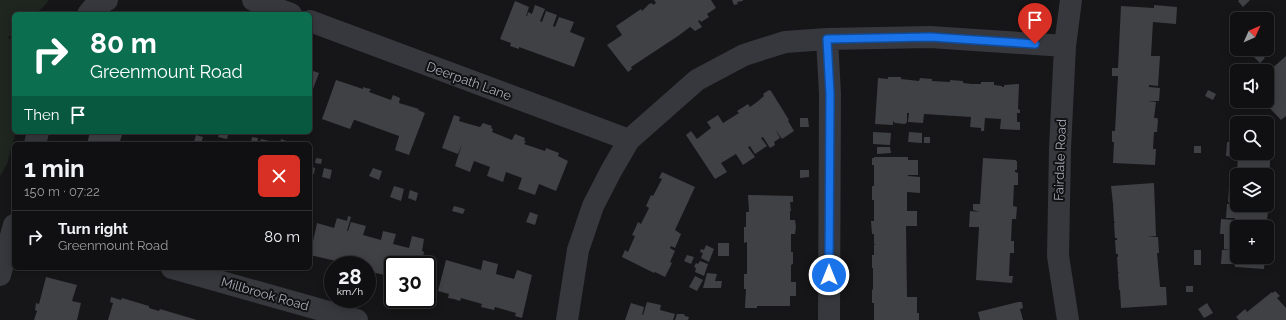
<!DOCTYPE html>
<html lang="en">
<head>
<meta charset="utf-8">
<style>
	body { margin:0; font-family:Raleway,sans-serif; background:#1e1e20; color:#f1f3f6; height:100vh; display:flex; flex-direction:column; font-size:15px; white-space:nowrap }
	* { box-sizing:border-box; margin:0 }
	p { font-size:13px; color:#9c9d9f }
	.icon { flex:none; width:22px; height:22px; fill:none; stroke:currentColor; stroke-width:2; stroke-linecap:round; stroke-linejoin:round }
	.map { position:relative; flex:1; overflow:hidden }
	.side { position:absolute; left:12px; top:142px; width:300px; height:128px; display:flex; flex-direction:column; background:#101012; border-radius:6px; box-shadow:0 2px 10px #0003,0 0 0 1px #303032 }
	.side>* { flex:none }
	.top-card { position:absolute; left:12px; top:12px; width:300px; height:122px; border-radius:6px; box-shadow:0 2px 10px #0003,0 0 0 1px #303032; background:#0b6e4f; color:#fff; overflow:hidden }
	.needle { width:26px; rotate:45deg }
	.fabs { position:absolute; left:1230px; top:12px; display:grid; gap:8px }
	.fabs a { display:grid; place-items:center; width:44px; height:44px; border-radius:6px; background:#101012; box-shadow:0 2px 10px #0003,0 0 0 1px #303032; font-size:20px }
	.speed { position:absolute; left:324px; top:256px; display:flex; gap:8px; font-size:20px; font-weight:700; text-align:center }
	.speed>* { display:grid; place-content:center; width:52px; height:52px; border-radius:50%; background:#101012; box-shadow:0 2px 10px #0003,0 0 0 1px #303032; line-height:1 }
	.speed small { font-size:10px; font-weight:400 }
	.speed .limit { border:2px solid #111; border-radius:6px; background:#fff; color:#111 }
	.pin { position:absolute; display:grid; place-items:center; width:34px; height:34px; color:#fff; margin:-41px -17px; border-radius:50% 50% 50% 0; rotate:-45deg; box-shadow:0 0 4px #0007 }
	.pin .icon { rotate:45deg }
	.me { position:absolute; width:44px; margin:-22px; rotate:0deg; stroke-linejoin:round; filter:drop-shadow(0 0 3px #0008) }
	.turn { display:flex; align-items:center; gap:14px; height:84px; padding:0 12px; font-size:18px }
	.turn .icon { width:52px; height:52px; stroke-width:2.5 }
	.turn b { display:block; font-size:28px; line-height:34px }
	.then { display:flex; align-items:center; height:38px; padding:0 12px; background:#0003; gap:8px; font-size:15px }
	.round { display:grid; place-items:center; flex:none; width:42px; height:42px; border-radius:6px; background:#1e1e20 }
	.headline { display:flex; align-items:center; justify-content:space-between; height:68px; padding:0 12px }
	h1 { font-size:24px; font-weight:700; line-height:30px }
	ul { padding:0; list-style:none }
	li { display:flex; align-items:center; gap:12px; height:52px; padding:0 12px; border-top:1px solid #303032 }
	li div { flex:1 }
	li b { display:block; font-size:15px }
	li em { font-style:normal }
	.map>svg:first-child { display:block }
</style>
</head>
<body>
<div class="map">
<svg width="1286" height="320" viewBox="0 0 1286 320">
	<rect width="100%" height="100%" fill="#161618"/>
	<path fill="#1e261f" d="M 0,0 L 49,0 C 36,17 33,14 14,14 L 14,36 L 9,36 L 8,38 L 14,40 L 14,132 L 16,132 L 7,164 L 0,176 Z"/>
	<path fill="#404145" d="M 654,0 L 711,0 L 716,8 L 707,14 L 709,17 L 701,22 L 700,20 L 698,21 L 702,27 L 695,31 L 689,26 L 690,27 L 678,36 L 631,67 L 632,69 L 628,72 L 607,45 L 622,35 L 616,26 L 641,9 L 642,11 L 649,4 L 652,3 L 653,5 L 656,3 Z
		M 732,0 L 743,0 L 743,1 L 737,2 L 738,4 L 734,5 Z
		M 1239,0 L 1250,0 L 1243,7 L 1238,1 Z
		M 515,1 L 529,7 L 526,16 L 527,16 L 528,12 L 532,14 L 535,5 L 545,9 L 540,21 L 542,22 L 546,11 L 557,15 L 553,26 L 555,27 L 559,17 L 574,22 L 570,32 L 585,38 L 574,67 L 519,47 L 519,49 L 510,46 L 511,43 L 500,39 Z
		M 1154,5 L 1177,7 L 1176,24 L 1153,22 L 1151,56 L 1160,56 L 1158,86 L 1149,85 L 1149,87 L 1160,88 L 1159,101 L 1148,101 L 1156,102 L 1154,118 L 1157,118 L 1158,120 L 1157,132 L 1154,132 L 1153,149 L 1156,149 L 1155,165 L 1113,163 L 1114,142 L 1112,142 L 1112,131 L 1115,131 L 1118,76 L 1112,76 L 1112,68 L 1118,68 L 1121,6 L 1154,8 Z
		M 1259,52 L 1265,58 L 1260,63 L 1254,57 Z
		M 1286,56 L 1286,116 L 1281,120 L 1263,101 L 1267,101 L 1267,73 Z
		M 310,70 L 319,73 L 310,97 Z
		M 888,77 L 901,77 L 901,79 L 919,81 L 920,78 L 932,79 L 932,81 L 950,82 L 950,80 L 963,81 L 963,83 L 972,84 L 981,84 L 981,82 L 994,82 L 994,85 L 1002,86 L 1002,87 L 1004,87 L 1004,85 L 1019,84 L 1018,109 L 1020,110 L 1020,113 L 1017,113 L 1017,122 L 1020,122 L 1020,130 L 1000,129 L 1001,119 L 985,118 L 984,131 L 981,131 L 981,128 L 970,127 L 971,117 L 924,114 L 923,123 L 908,122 L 909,113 L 907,113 L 907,122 L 905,124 L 895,123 L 893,121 L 893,125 L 875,124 L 878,78 L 888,79 Z
		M 336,80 L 363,89 L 363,87 L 366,88 L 371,89 L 369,92 L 391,100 L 393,95 L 400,98 L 399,103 L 419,109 L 418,110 L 425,113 L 409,155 L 395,150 L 399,136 L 355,120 L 354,120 L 350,129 L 322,119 Z
		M 769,90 L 771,91 L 789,120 L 788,121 L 794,131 L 782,139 L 775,129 L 780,138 L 774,142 L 775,145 L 770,148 L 763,137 L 761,138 L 767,146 L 755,154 L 750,146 L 748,147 L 755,157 L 743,165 L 736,154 L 721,163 L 727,172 L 715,179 L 686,135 L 691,131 L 697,139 L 711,128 L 707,122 L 718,115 L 723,123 L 739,113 L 737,111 L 748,104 L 750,107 L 757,102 L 764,96 L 763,94 Z
		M 1208,90 L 1216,94 L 1213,100 L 1205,96 Z
		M 454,115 L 460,117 L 459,121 L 469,124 L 480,127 L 483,123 L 492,126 L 491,128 L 493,129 L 492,132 L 512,140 L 515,134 L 525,138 L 524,141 L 526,141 L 524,144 L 545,151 L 546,148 L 559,153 L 558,156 L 568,161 L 556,191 L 539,184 L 535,195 L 518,189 L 522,178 L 506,172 L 503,182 L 487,176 L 490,167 L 474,161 L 470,172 L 455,166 L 462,144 L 458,154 L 442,148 Z
		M 800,118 L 808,118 L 809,127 L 800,127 Z
		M 90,132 L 123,132 L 119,144 L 87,144 Z
		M 220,132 L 229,132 L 227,139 L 218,137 Z
		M 873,132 L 891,133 L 890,145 L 873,144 Z
		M 909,132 L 922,133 L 922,143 L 908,142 Z
		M 196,135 L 203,137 L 201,144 L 194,142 Z
		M 252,137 L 258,138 L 257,144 L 251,143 Z
		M 924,137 L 930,137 L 930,143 L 924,143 Z
		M 261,139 L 269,141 L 268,144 L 259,144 Z
		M 281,139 L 294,144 L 280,144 Z
		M 1227,142 L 1237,142 L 1237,153 L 1267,153 L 1267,142 L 1271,142 L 1268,200 L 1267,200 L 1267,175 L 1237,175 L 1237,185 L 1229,184 L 1230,172 L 1237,172 L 1238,157 L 1226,156 Z
		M 1194,146 L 1201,146 L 1201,153 L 1194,153 Z
		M 877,147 L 890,147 L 891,153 L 877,154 Z
		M 874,157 L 908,157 L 908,160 L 918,160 L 918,175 L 908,175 L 908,176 L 920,177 L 920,193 L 907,192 L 907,211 L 917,211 L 917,226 L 906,226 L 907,296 L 907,297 L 917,297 L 917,313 L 919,313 L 919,320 L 874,320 L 874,303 L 872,303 L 872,289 L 873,290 L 873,268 L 872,268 L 872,255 L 874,255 L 874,245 L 876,245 L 874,244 L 874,234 L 872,234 L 871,221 L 874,221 L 874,200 L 872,200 L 872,186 L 874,186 L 874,165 L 872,165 L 872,158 L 874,158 Z
		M 316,158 L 322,159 L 321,164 L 315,163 Z
		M 983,158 L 1016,160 L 1016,161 L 1017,161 L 1017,170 L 1015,170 L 1015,172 L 1018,173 L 1018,185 L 1014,185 L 1013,206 L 1017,207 L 1016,219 L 1012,219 L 1011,241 L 1014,241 L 1014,253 L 1010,253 L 1009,276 L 1013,276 L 1012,283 L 976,280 L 979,227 L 969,227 L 970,211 L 980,212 L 973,210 L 973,204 L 980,204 Z
		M 310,166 L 315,168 L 314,174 L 310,173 Z
		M 324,168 L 332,170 L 330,179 L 322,177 Z
		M 373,168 L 382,171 L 379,180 L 369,176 Z
		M 800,170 L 809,170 L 809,177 L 800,178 Z
		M 662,172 L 695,187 L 675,230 L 681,234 L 675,248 L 671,246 L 670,248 L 675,251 L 670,262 L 662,257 L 672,263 L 665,277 L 655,272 L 654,273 L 622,257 L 625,250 L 628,252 L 635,236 L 632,235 L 635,229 L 638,222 L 641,224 L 649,208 L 646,206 L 651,195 L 653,196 L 662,179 L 659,178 Z
		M 1154,183 L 1156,236 L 1147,237 L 1158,237 L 1159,253 L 1157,253 L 1160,287 L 1166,287 L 1167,305 L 1121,308 L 1120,290 L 1119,290 L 1118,274 L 1119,272 L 1118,272 L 1117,257 L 1118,257 L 1118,254 L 1116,254 L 1115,240 L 1117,240 L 1117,238 L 1115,238 L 1114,223 L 1115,223 L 1114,221 L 1113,205 L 1114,204 L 1113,204 L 1111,186 Z
		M 394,186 L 404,189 L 401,201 L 390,197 Z
		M 1229,187 L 1237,188 L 1237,205 L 1272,206 L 1271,212 L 1268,212 L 1266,227 L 1237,227 L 1237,257 L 1265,257 L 1264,269 L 1235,267 L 1235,264 L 1221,264 L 1222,250 L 1233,249 L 1224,249 L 1224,234 L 1220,234 L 1221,219 L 1235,220 L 1235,218 L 1226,218 L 1227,204 L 1236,204 L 1228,202 Z
		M 410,190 L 418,193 L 416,201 L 408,198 Z
		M 748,195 L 793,196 L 793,202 L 790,202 L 791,211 L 789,212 L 790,212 L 790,220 L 795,220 L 796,227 L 795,234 L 791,234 L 791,252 L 793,252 L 793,264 L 791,265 L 791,282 L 796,282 L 796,296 L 790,296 L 790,306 L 757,306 L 757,308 L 745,308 L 746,289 L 744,289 L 744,274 L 747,274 L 747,242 L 744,243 L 744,227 L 746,227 L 746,212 L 749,212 Z
		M 454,206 L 465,209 L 463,214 L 452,211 Z
		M 530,212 L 538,215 L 535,225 L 526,222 Z
		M 348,216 L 351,217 L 347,231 L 348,231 L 351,222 L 366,226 L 363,235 L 381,240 L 383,231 L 396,234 L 393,244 L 409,248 L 412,236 L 424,239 L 422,251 L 424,252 L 421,265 L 393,265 L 393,277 L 367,271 L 367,265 L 345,265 L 340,264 L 339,265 L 335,265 L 336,261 L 310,255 L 317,223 L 334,228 L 337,218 L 347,221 Z
		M 1267,229 L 1273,229 L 1272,245 L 1267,244 Z
		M 718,243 L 729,243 L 729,256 L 718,256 Z
		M 706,245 L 714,249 L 709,262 L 701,258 L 703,253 L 700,252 L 701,249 L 704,250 Z
		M 1194,250 L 1201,250 L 1201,265 L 1194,265 Z
		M 687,255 L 694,257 L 691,264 L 684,261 Z
		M 446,260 L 481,270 L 483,260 L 498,264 L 496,274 L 514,279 L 517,270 L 532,275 L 522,318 L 515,316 L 516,313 L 495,307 L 494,310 L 481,307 L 482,304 L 461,298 L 460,301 L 454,299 L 448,298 L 449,294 L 438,291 Z
		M 700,261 L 708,264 L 704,276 L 695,272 L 696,268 L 694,267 L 696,263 L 698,264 Z
		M 707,273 L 717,274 L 715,281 L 722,281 L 721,288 L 703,288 Z
		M 695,276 L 703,280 L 697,291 L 689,287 Z
		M 46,277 L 77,285 L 72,301 L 81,303 L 77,320 L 34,320 L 37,311 L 35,310 L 36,303 L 39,304 Z
		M 1186,286 L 1193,286 L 1193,292 L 1186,292 Z
		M 1275,291 L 1280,296 L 1277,298 L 1286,308 L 1286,320 L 1239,320 L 1236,317 L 1245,309 L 1247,312 L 1272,292 L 1273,293 Z
		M 111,297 L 121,300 L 122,298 L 149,306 L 149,308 L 159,311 L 160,309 L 197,320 L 108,320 L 113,303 L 110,302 Z
		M 647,302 L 661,305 L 660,310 L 675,314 L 673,320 L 625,320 L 631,303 L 644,307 L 642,315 L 643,315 Z
		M 1018,302 L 1022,302 L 1023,308 L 1020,309 L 1023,320 L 980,320 L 978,312 Z
		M 1207,303 L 1213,313 L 1204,318 L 1198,309 Z
		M 677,314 L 684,314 L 685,316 L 689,317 L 688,320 L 675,320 Z"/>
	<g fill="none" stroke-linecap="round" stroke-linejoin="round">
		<path stroke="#37383d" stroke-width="22" d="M 253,0 L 291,14
			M 88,14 L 93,8 L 107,0
			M 310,21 L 629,140
			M 827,39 L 830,94 L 829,320
			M 35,144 L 38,132
			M 172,268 L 357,320
			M 0,275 L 14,225
			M 567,320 L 578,250 L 593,206 L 611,171 L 629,140 L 697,80 L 744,55 L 785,42 L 827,39 L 930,37 L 1065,46
			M 1068,320 L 1058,256 L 1060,149 L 1065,46 L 1071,0"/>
	</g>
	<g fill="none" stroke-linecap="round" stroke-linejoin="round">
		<g stroke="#114b97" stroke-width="10">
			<path id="route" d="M 829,275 L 830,94 L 827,39 L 930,37 L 1035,44"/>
		</g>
		<use href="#route" stroke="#1a73e8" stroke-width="7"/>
	</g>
	<g text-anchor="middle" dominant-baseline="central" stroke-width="4" stroke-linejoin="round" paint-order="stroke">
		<g font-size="13" fill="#a7acb8" stroke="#111113">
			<text transform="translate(469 81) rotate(20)">Deerpath Lane</text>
			<text transform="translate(1060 160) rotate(-88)">Fairdale Road</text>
			<text transform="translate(265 294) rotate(16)">Millbrook Road</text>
		</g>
	</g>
</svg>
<div class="fabs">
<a><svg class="needle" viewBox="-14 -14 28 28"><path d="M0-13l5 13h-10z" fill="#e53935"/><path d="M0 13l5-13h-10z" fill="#9c9d9f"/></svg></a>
<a><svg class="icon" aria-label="sound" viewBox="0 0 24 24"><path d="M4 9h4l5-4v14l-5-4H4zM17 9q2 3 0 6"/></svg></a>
<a><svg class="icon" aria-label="search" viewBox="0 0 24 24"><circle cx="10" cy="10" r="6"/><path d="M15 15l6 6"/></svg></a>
<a><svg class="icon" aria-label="layers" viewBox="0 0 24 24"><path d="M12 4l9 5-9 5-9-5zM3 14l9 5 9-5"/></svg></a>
<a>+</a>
</div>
<div class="speed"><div>28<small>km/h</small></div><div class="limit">30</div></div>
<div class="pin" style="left:1035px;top:44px;background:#d93025"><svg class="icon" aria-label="arrive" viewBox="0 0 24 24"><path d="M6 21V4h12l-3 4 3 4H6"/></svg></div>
<svg class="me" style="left:829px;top:275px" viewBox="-20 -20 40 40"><circle r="17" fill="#1a73e8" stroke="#fff" stroke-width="3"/><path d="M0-11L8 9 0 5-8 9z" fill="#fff"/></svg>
<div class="top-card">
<div class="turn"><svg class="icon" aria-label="right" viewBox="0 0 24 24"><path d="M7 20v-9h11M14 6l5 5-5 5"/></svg><div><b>80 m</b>Greenmount Road</div></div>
<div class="then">Then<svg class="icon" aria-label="arrive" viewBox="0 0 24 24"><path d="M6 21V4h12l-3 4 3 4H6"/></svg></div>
</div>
<section class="side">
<div class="headline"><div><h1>1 min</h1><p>150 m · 07:22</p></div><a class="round" style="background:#d93025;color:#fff"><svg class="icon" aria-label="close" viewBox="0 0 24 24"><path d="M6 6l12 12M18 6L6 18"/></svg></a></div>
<ul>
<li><svg class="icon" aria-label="right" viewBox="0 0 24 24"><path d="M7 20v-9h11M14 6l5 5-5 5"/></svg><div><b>Turn right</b><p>Greenmount Road</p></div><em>80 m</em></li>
</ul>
</section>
</div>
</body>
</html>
